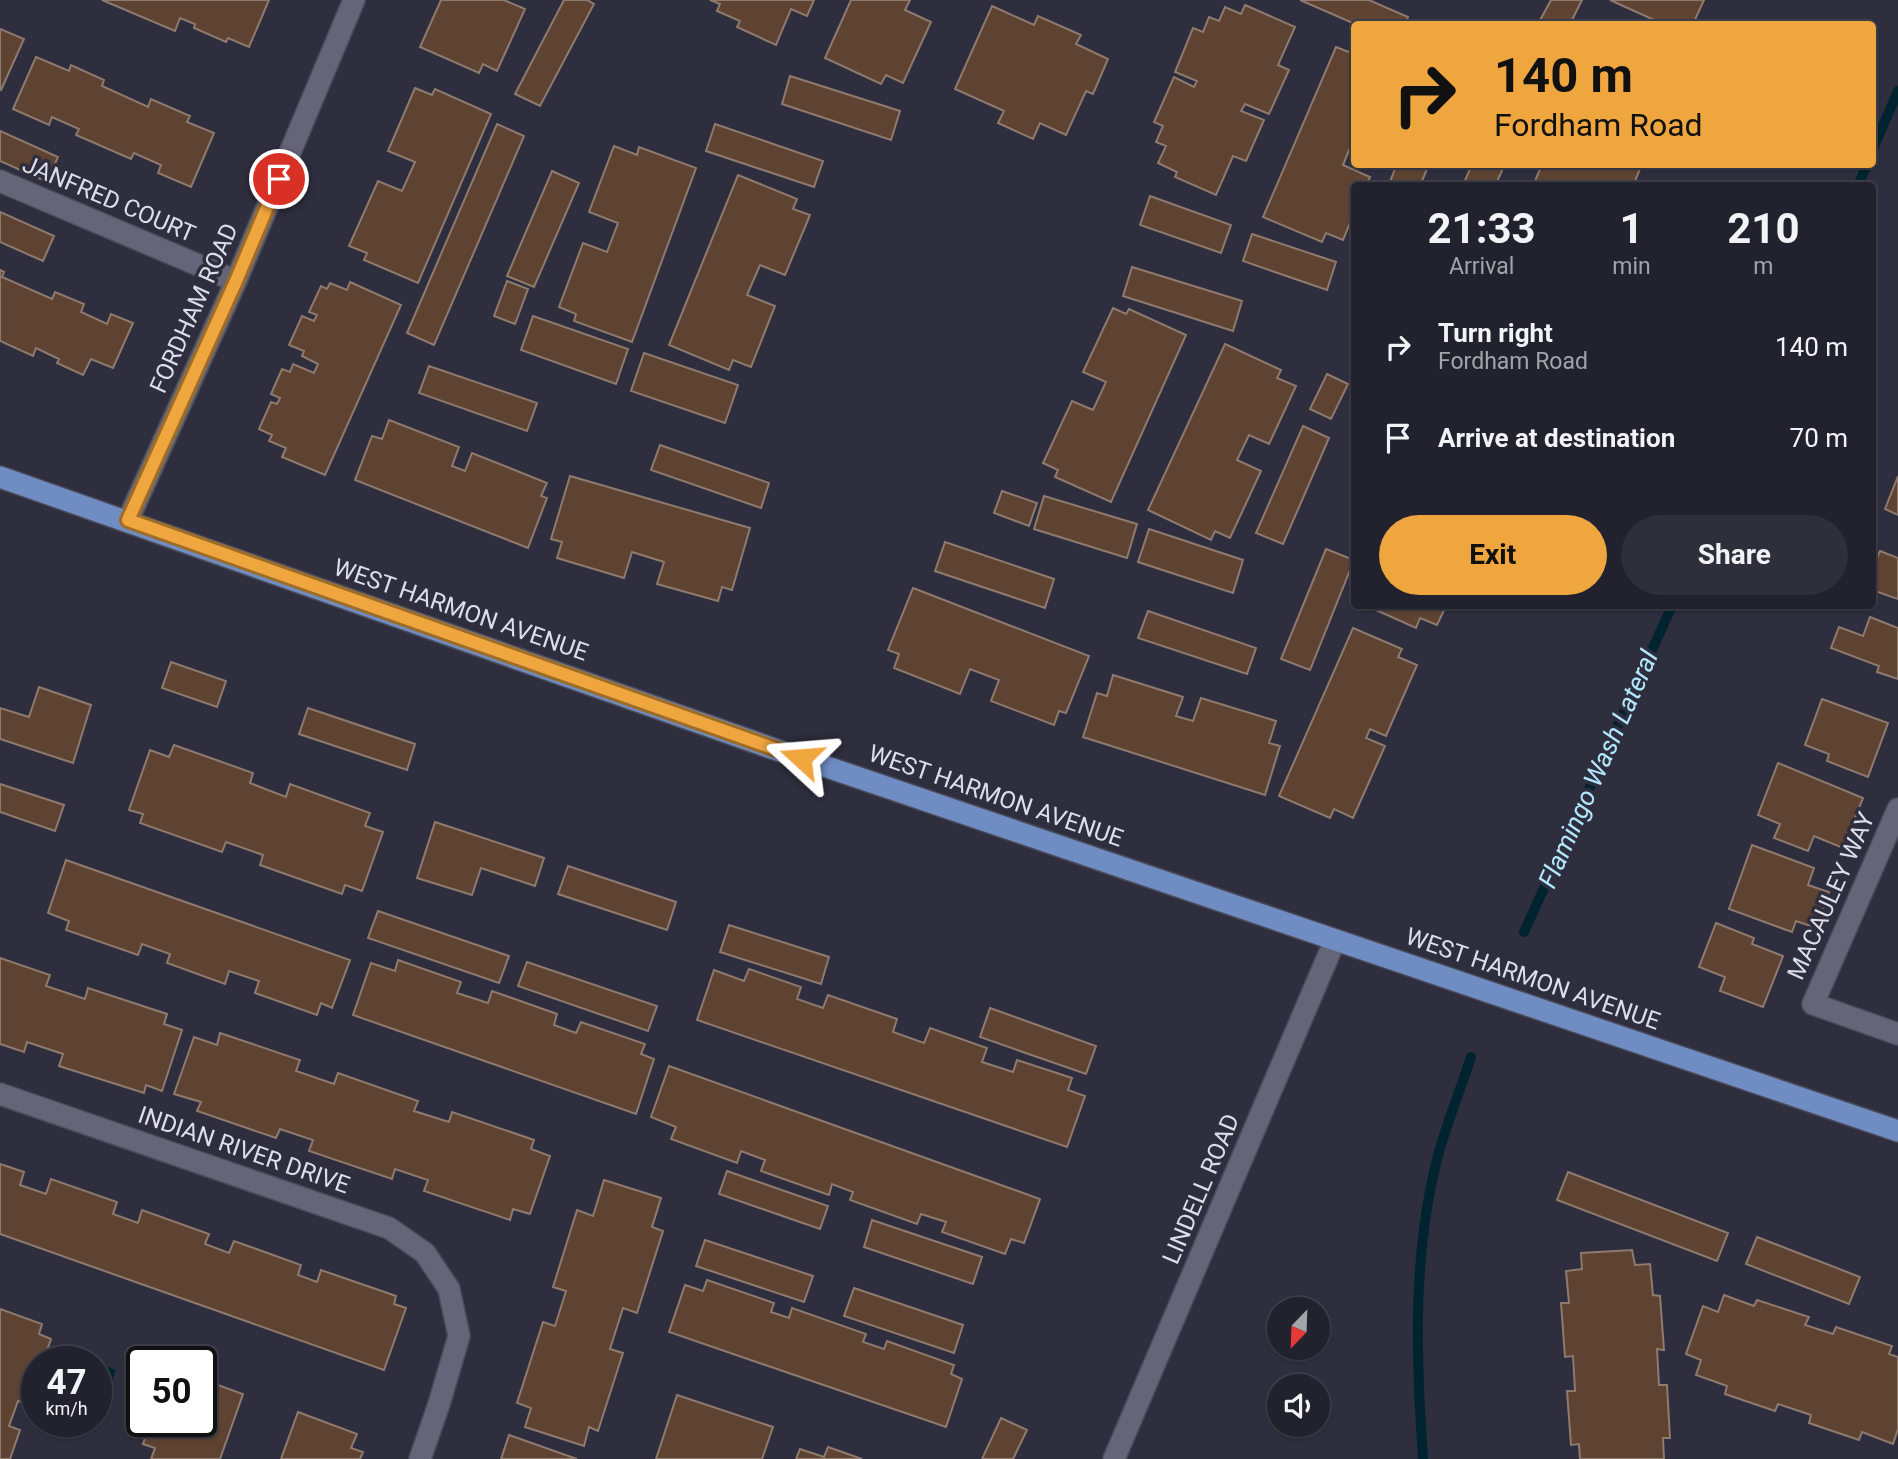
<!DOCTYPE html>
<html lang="en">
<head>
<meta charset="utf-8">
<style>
	body { margin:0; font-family:Roboto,sans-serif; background:#2e2f3b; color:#f1f3f6; height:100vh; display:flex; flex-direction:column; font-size:26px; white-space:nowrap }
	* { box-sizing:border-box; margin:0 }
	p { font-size:23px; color:#a2a4aa }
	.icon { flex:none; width:38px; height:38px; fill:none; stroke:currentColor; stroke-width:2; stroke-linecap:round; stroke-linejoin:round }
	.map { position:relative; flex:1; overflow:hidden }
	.details { position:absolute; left:1351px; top:182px; width:525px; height:427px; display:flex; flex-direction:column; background:#22222f; border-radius:7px; box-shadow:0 2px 5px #0004,0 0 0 2px #3f3f4b }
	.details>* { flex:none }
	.top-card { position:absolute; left:1351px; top:21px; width:525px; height:147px; border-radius:7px; box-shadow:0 2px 5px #0004,0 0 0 2px #3f3f4b; background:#f0a63f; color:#111; overflow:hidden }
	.needle { width:46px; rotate:203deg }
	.tools { position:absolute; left:1267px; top:1297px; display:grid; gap:14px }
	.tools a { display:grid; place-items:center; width:63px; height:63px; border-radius:50%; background:#22222f; box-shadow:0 2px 5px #0004,0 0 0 2px #3f3f4b; font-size:35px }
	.speed { position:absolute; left:21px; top:1346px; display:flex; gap:14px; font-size:35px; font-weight:700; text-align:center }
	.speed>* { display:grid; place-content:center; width:91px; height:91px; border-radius:50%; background:#22222f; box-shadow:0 2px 5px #0004,0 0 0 2px #3f3f4b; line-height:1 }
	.speed small { font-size:18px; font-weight:400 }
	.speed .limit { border:4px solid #111; border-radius:10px; background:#fff; color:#111 }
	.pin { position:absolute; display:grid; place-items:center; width:60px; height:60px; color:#fff; margin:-30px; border:4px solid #fff; border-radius:50%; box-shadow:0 2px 7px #0007 }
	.me { position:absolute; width:77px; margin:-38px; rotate:289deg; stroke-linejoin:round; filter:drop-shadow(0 0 5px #0008) }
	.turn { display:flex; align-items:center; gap:24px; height:147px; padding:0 28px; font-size:32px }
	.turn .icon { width:91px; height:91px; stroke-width:2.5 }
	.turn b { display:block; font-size:49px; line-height:60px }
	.eta { display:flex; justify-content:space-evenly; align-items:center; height:119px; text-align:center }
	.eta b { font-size:42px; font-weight:700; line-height:49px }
	.primary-button { display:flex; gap:14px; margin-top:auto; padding:14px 28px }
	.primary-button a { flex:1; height:80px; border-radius:42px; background:#f0a63f; color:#111; font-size:28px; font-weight:700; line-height:80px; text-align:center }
	.primary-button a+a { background:#2e2f3b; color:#f1f3f6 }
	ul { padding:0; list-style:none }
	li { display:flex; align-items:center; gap:21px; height:91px; padding:0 28px }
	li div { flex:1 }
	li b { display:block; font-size:26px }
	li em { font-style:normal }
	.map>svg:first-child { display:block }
</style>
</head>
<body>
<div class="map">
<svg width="1898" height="1459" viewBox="0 0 1898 1459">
	<rect width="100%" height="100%" fill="#2e2e3f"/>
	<path fill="#00242f" d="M 96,1363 L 116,1370 L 95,1429 L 73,1421 L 96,1421 Z"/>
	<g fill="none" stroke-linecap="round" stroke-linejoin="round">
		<path stroke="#00242f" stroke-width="10" d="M 1872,151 L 1898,91
			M 1858,186 L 1867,164
			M 1524,932 L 1672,606
			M 1423,1459 C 1416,1357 1412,1252 1439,1152 C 1448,1120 1461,1088 1471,1057"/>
	</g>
	<path fill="#5e4332" stroke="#8f7a6e" stroke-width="2" d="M 102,0 L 269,0 L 249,47 L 228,38 L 226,42 L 194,28 L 195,24 L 180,18 L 175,31 Z
		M 441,0 L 504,0 L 525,9 L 497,71 L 483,64 L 479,73 L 420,47 Z
		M 564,0 L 587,0 L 594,4 L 540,106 L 515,94 Z
		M 710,0 L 814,0 L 807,16 L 791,9 L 776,45 L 737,27 L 740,21 L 717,11 L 720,4 Z
		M 851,0 L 910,0 L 905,10 L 931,22 L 903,83 L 886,75 L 881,84 L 825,58 Z
		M 1300,0 L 1369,0 L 1408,17 L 1405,24 L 1355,24 Z
		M 1551,0 L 1582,0 L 1570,24 L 1538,24 Z
		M 1610,0 L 1704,0 L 1693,24 L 1684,24 L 1675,21 L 1674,24 L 1663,24 Z
		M 1245,5 L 1295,27 L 1278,65 L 1289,70 L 1269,114 L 1245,104 L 1241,111 L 1264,120 L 1246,161 L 1233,156 L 1216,195 L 1175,177 L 1177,172 L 1158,163 L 1166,146 L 1156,142 L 1163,126 L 1154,122 L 1174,77 L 1194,87 L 1197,81 L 1175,72 L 1193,28 L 1203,32 L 1209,17 L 1219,21 L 1225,7 L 1241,14 Z
		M 992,6 L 1034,25 L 1038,16 L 1081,35 L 1076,44 L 1108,59 L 1093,94 L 1086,91 L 1066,135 L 1040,123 L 1033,139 L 998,123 L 1004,111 L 955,89 Z
		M 0,29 L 24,39 L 1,90 L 0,89 Z
		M 1336,47 L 1354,54 L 1354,138 L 1343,165 L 1370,177 L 1366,186 L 1354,186 L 1354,213 L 1343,240 L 1326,233 L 1322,242 L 1263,217 Z
		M 36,57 L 69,71 L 71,65 L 104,80 L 102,86 L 148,107 L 151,99 L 190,116 L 187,122 L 214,133 L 191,187 L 158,173 L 161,165 L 134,153 L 131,159 L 76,135 L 79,129 L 52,117 L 49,125 L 13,109 Z
		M 790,76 L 900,111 L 891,140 L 782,104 Z
		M 415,88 L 432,95 L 435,89 L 491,114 L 418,283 L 364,260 L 367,253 L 349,246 L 378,181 L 402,191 L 415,162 L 388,151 Z
		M 497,124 L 524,136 L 434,345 L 407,333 Z
		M 715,124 L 823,161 L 814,187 L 706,151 Z
		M 0,131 L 58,157 L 47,182 L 0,161 Z
		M 614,146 L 637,155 L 639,147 L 696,168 L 632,342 L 574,321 L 576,314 L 559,307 L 583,243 L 607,252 L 618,223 L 589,212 Z
		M 1397,164 L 1429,164 L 1420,186 L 1393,186 L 1389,184 Z
		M 1472,164 L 1505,164 L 1495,186 L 1470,186 L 1464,183 Z
		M 1542,164 L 1642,164 L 1633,186 L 1533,186 Z
		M 552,171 L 579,183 L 534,287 L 507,276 Z
		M 738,175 L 797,199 L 793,209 L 810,215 L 785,275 L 760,265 L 747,295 L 775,306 L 751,367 L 733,360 L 729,370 L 669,345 Z
		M 1150,196 L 1231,225 L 1221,253 L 1140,225 Z
		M 0,212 L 54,236 L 43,261 L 0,242 Z
		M 1252,234 L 1336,262 L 1327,290 L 1243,261 Z
		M 1132,267 L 1242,301 L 1233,331 L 1123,296 Z
		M 0,270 L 4,272 L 2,277 L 52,299 L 55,292 L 84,304 L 81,312 L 107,324 L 111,314 L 133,323 L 113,368 L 91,359 L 83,375 L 57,363 L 59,359 L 36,348 L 33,356 L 0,341 Z
		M 507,281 L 528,289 L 515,324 L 494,316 Z
		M 350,282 L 401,305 L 325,475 L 282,457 L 286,448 L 269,441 L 272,435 L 259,429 L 271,402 L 277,404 L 280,398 L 271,394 L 282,369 L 290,372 L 293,364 L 314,373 L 318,364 L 302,356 L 304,351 L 289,345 L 302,316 L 314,321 L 317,315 L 309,312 L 321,286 L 327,289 L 330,283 L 347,290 Z
		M 1113,308 L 1126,314 L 1129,309 L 1186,335 L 1111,502 L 1055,477 L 1058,470 L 1043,463 L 1072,401 L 1093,410 L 1106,382 L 1083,372 Z
		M 533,316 L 628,349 L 616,384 L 521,350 Z
		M 1225,344 L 1281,370 L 1277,378 L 1296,386 L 1269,444 L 1249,435 L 1237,460 L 1261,471 L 1230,538 L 1215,531 L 1211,540 L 1148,510 Z
		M 644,353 L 738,385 L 725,423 L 631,391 Z
		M 429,366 L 537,403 L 527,431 L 419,393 Z
		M 1327,374 L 1348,384 L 1331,419 L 1310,409 Z
		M 389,420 L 459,447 L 452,466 L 465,471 L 472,453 L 547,483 L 541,496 L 547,498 L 528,548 L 355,480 L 372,436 L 382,439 Z
		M 1303,426 L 1329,438 L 1283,544 L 1256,533 Z
		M 660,445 L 769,483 L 761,508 L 651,470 Z
		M 570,476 L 750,528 L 732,590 L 722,587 L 718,601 L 657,584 L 664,562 L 632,552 L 624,578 L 557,558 L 562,542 L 551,539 Z
		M 1898,476 L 1898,515 L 1885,509 Z
		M 1002,491 L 1037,503 L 1029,526 L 994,513 Z
		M 1044,496 L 1137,524 L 1127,558 L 1034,529 Z
		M 1149,529 L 1243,560 L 1233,593 L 1138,562 Z
		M 945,542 L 1054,579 L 1045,608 L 935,571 Z
		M 1326,549 L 1354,560 L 1310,670 L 1281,659 Z
		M 1880,551 L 1898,558 L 1898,599 L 1872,590 L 1872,570 Z
		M 913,588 L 1089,656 L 1066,713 L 1059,711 L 1054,725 L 991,701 L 999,680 L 970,669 L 960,694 L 894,668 L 899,654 L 888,650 Z
		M 1367,606 L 1446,606 L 1437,625 L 1420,618 L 1416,628 Z
		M 1148,611 L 1256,648 L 1247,674 L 1138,638 Z
		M 1870,617 L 1898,628 L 1898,679 L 1877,672 L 1879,666 L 1831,648 L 1839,627 L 1863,636 Z
		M 1353,628 L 1402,649 L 1398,657 L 1417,665 L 1386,736 L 1370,729 L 1366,738 L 1385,746 L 1353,818 L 1334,809 L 1330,818 L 1279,796 Z
		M 171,662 L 226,681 L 217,707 L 162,688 Z
		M 1113,675 L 1183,697 L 1176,716 L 1193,721 L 1201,698 L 1276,721 L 1269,743 L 1280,746 L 1265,795 L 1083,737 L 1097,693 L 1107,696 Z
		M 39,687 L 91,705 L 73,763 L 0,739 L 0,708 L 29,717 Z
		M 1822,699 L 1888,723 L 1868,777 L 1827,761 L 1829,754 L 1805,745 Z
		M 308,708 L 415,744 L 407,770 L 299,734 Z
		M 174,745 L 253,773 L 250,783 L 286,797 L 290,784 L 370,813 L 365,826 L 383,832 L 362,891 L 345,885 L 342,894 L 260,865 L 263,855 L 226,842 L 222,852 L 140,823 L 143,814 L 129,810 L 150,750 L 169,757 Z
		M 1778,763 L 1863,798 L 1843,848 L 1814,836 L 1808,851 L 1774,838 L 1780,824 L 1758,815 Z
		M 0,784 L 64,805 L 55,831 L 0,812 Z
		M 435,822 L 544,858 L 535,886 L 481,868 L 472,895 L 417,878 Z
		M 1752,845 L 1814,868 L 1808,885 L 1829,892 L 1816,928 L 1796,921 L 1792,932 L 1729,909 Z
		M 66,860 L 350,960 L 332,1008 L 321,1003 L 317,1015 L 255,993 L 259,981 L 229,971 L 225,984 L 167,963 L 170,954 L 142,944 L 138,955 L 66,930 L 69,921 L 48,913 Z
		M 568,866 L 676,902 L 667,930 L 558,894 Z
		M 378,911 L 509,956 L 499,983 L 368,938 Z
		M 1716,923 L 1754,938 L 1752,944 L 1783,956 L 1763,1007 L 1720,991 L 1725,977 L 1699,967 Z
		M 729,925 L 829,957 L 821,984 L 720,952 Z
		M 0,958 L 50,975 L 46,986 L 85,999 L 88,988 L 167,1014 L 164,1024 L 182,1030 L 162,1091 L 146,1085 L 144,1093 L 59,1066 L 63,1054 L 27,1042 L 24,1052 L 0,1044 Z
		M 398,960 L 461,982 L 457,993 L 488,1003 L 492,991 L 557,1014 L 554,1025 L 576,1033 L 581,1022 L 645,1044 L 641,1054 L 654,1059 L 636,1114 L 353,1015 L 371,963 L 395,971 Z
		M 527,962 L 657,1006 L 648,1031 L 518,986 Z
		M 749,969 L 801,987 L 797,999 L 823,1008 L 828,995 L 897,1019 L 893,1032 L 924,1043 L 930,1028 L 987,1048 L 982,1062 L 1013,1072 L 1017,1060 L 1072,1078 L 1068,1090 L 1085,1096 L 1067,1147 L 697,1020 L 714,970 L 744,981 Z
		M 990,1008 L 1096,1046 L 1086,1074 L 980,1037 Z
		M 220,1033 L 300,1060 L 296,1071 L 334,1084 L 338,1073 L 418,1101 L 414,1111 L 449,1122 L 452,1112 L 534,1140 L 531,1149 L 550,1156 L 530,1214 L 513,1209 L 510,1220 L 424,1191 L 428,1180 L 395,1169 L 392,1179 L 309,1151 L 313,1140 L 280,1129 L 276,1138 L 197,1111 L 201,1102 L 174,1094 L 194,1037 L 217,1045 Z
		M 669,1066 L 1040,1199 L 1024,1243 L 1011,1239 L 1005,1254 L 942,1232 L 946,1222 L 921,1214 L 917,1224 L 850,1200 L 853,1192 L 832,1184 L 829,1195 L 761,1171 L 765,1160 L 741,1151 L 737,1163 L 671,1139 L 676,1127 L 651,1117 Z
		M 0,1164 L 24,1172 L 20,1185 L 46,1194 L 51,1179 L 117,1202 L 113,1214 L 138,1223 L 142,1210 L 209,1234 L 205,1244 L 229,1253 L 234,1241 L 301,1265 L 298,1275 L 317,1282 L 321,1270 L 396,1296 L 394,1304 L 406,1308 L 384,1370 L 0,1234 Z
		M 727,1171 L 828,1206 L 820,1229 L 719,1194 Z
		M 1568,1172 L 1728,1233 L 1717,1261 L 1557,1200 Z
		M 604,1180 L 661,1198 L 652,1227 L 663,1231 L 637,1313 L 623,1308 L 610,1349 L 623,1353 L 598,1431 L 589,1427 L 584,1446 L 525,1427 L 531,1408 L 517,1403 L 543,1322 L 555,1326 L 566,1291 L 553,1287 L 577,1210 L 593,1216 Z
		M 872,1220 L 982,1257 L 973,1284 L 864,1247 Z
		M 1757,1237 L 1860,1277 L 1849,1304 L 1746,1264 Z
		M 705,1240 L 813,1276 L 804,1302 L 696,1266 Z
		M 1632,1250 L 1635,1265 L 1650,1264 L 1653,1295 L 1660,1296 L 1664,1350 L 1657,1349 L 1659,1385 L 1667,1385 L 1670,1438 L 1663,1438 L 1664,1459 L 1580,1459 L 1579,1444 L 1571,1445 L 1567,1391 L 1575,1391 L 1573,1356 L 1565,1357 L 1561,1303 L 1569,1303 L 1566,1271 L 1582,1269 L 1581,1253 Z
		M 707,1280 L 774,1303 L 771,1312 L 789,1318 L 792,1308 L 866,1334 L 863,1342 L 884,1349 L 887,1341 L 954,1365 L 951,1374 L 962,1379 L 946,1427 L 669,1332 L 685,1285 L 703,1291 Z
		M 854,1288 L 963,1325 L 954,1353 L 844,1316 Z
		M 1724,1295 L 1754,1306 L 1757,1300 L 1809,1317 L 1805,1325 L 1833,1334 L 1836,1327 L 1892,1346 L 1889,1354 L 1898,1357 L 1898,1429 L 1893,1444 L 1862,1432 L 1859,1440 L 1809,1423 L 1811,1415 L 1778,1404 L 1775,1411 L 1725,1394 L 1727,1386 L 1696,1375 L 1701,1360 L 1686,1354 L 1703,1306 L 1718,1312 Z
		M 0,1309 L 42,1324 L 39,1334 L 51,1339 L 43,1362 L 37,1362 L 37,1380 L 28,1404 L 18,1401 L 9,1426 L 20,1430 L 10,1459 L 0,1459 Z
		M 201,1379 L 243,1394 L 220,1459 L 151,1459 L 155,1448 L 143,1444 L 151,1421 L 201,1421 Z
		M 677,1395 L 773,1427 L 762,1459 L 656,1459 Z
		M 298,1412 L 357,1434 L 351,1448 L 363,1452 L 360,1459 L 281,1459 Z
		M 1001,1418 L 1027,1430 L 1013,1459 L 982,1459 Z
		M 509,1435 L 577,1459 L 501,1459 Z
		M 828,1447 L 862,1459 L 796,1459 L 800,1449 L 824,1457 Z"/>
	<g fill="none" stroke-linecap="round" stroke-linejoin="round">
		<g stroke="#4a4a59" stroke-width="24">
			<path id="minor" d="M 0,181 L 236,281
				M 128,520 L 236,281 L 354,0
				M 1898,809 L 1813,1004 L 1898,1034
				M 0,1094 L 389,1228 L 425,1253 L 449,1289 L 459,1336 L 439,1404 L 420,1459
				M 1114,1459 L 1335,940"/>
		</g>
		<g stroke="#4a4a59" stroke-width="24">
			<path id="major" d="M 0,477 L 774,749 L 1898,1131"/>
		</g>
		<use href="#minor" stroke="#656579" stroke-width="21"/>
		<use href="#major" stroke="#6f8dc3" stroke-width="21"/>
	</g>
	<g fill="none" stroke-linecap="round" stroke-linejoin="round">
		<g stroke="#9c6c29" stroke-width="18">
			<path id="route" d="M 279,179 L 236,281 L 128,520 L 801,758"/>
		</g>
		<use href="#route" stroke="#f0a63f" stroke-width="12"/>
	</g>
	<g text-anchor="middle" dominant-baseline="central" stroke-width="7" stroke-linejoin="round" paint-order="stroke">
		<g font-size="24" fill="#dedeea" stroke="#2e2e3f">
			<text transform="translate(109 199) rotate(23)">JANFRED COURT</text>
			<text transform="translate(194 308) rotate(-66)">FORDHAM ROAD</text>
			<text transform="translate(461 610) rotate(19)">WEST HARMON AVENUE</text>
			<text transform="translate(996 796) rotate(19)">WEST HARMON AVENUE</text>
			<text transform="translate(1831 896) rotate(-66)">MACAULEY WAY</text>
			<text transform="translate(1533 979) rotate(19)">WEST HARMON AVENUE</text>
			<text transform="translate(244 1150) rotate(19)">INDIAN RIVER DRIVE</text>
			<text transform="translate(1201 1189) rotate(-67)">LINDELL ROAD</text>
		</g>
		<g font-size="26" font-style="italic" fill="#b2e8fc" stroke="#2e2e3f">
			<text transform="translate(1598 769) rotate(-66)">Flamingo Wash Lateral</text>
		</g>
	</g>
</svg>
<div class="tools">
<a><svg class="needle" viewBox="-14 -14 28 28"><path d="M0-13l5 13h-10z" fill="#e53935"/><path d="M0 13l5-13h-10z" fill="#a2a4aa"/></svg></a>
<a><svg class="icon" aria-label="sound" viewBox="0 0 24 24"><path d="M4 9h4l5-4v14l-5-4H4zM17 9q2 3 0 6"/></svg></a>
</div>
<div class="speed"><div>47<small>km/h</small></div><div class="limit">50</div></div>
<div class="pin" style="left:279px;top:179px;background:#d93025"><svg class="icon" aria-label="arrive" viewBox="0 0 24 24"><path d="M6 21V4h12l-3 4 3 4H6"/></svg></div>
<svg class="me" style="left:801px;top:758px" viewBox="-20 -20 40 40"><path d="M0-17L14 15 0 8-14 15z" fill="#f0a63f" stroke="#fff" stroke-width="4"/></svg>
<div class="top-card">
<div class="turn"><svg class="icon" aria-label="right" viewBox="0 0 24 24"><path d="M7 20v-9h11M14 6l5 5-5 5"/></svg><div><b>140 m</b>Fordham Road</div></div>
</div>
<section class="details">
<div class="eta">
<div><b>21:33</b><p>Arrival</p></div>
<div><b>1</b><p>min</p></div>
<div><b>210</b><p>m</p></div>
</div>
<ul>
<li><svg class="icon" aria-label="right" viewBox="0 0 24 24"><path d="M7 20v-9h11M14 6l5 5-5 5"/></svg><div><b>Turn right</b><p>Fordham Road</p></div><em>140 m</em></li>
<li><svg class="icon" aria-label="arrive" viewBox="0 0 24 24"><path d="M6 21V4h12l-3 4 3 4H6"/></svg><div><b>Arrive at destination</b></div><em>70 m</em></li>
</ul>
<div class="primary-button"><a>Exit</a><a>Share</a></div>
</section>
</div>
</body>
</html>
